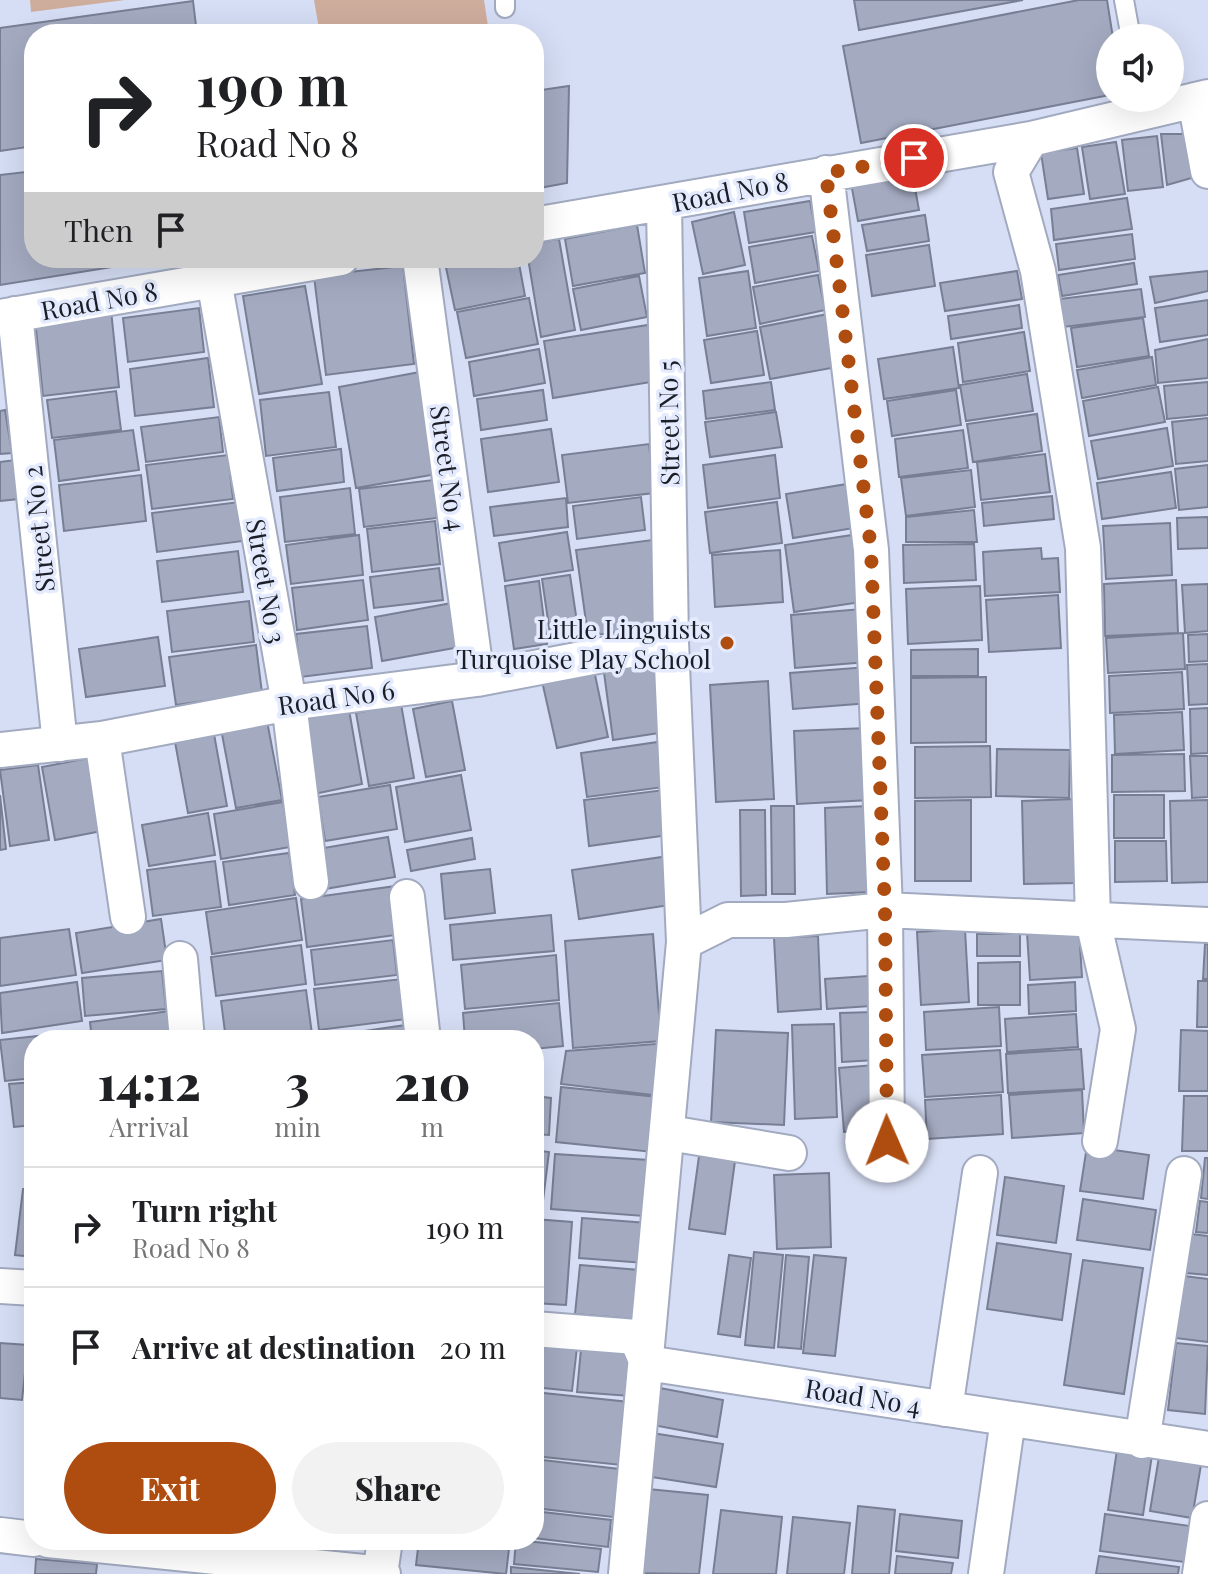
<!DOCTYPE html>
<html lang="en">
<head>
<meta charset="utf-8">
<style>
	body { margin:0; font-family:"Playfair Display",serif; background:#f2f2f2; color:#202124; height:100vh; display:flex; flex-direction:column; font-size:30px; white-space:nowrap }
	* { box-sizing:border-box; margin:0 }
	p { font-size:26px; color:#757577 }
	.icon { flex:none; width:44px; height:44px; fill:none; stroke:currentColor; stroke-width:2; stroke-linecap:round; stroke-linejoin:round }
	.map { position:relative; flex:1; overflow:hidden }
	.sheet { position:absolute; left:24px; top:1030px; width:520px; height:520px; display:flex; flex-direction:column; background:#fff; border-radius:32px; box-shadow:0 8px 32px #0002 }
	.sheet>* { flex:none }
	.banner { position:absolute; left:24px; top:24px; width:520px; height:244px; border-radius:32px; box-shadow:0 8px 32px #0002; background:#fff; color:#202124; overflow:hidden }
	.buttons { position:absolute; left:1096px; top:24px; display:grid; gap:16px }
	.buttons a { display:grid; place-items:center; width:88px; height:88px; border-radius:50%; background:#fff; box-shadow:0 8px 32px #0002; font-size:40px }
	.pin { position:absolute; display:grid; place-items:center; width:68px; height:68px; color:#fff; margin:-34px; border:4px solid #fff; border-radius:50%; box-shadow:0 2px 8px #0007 }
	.me { position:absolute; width:88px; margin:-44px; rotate:359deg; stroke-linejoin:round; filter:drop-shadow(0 0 6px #0008) }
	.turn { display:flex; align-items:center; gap:28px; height:168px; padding:0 40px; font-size:36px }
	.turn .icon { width:104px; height:104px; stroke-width:2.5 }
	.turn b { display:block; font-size:56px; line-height:68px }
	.then { display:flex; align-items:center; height:76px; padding:0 40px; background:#0003; gap:16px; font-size:30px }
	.eta { display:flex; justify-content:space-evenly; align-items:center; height:136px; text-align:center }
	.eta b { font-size:48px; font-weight:800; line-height:56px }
	.cta { display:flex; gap:16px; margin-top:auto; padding:16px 40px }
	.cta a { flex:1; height:92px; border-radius:48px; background:#af4d11; color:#fff; font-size:32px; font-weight:800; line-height:92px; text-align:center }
	.cta a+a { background:#f2f2f2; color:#202124 }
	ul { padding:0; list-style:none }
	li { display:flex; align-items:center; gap:24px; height:120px; padding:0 40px; border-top:2px solid #e0e0e0 }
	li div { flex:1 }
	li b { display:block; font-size:30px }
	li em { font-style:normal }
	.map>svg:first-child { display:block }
</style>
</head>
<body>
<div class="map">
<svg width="1208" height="1574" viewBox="0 0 1208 1574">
	<rect width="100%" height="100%" fill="#d6def5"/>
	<path fill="#cfad9d" d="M 30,0 L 125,0 L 31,12 Z
		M 314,0 L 484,0 L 489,33 L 320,34 Z"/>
	<path fill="#a4abc1" stroke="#787f94" stroke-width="2" d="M 854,0 L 1023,0 L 859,30 Z
		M 1079,0 L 1107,0 L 1113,38 L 1110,38 L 1110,95 L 861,143 L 843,46 Z
		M 193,1 L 197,34 L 34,34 L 34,146 L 0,151 L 0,28 Z
		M 569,86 L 567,183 L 534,189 L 534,91 Z
		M 1161,134 L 1189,134 L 1195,177 L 1167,185 Z
		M 1157,136 L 1163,187 L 1128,191 L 1122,140 Z
		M 1116,142 L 1125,194 L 1090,199 L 1082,147 Z
		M 1077,148 L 1084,194 L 1048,199 L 1041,153 Z
		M 34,171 L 34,258 L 168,258 L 0,285 L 0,175 Z
		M 912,172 L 919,210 L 858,221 L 851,183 Z
		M 1127,198 L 1132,229 L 1054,240 L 1051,209 Z
		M 810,201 L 816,232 L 749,243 L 744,212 Z
		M 734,212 L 745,265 L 703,274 L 692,222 Z
		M 925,215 L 929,241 L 867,251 L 862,225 Z
		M 637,225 L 645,273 L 573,286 L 565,239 Z
		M 1132,234 L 1135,259 L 1059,270 L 1056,244 Z
		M 812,236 L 819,271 L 755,283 L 749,247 Z
		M 559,239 L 575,330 L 541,337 L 528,258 L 534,258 L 534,243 Z
		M 929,245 L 935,286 L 872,296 L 866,255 Z
		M 444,258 L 518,258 L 525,296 L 455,310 Z
		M 1134,263 L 1137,284 L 1062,296 L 1058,275 Z
		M 403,266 L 414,364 L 326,375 L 314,276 Z
		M 748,271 L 756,328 L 707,336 L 699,278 Z
		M 1017,271 L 1022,299 L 945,311 L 940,283 Z
		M 1208,271 L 1208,291 L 1155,303 L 1150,277 Z
		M 818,275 L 825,310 L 760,324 L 753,287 Z
		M 639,276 L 647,317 L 581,330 L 573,289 Z
		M 305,286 L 322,384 L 259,394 L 243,296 Z
		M 1141,289 L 1145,317 L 1063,327 L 1059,299 Z
		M 529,298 L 538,344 L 466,358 L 457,312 Z
		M 1208,300 L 1208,335 L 1160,342 L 1155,308 Z
		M 1019,305 L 1022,328 L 951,339 L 948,316 Z
		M 199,308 L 204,352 L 128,362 L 123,318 Z
		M 111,310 L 119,387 L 43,396 L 35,319 Z
		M 828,314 L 837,367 L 770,379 L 760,327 Z
		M 1143,318 L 1149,356 L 1077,367 L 1071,328 Z
		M 648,325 L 657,381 L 553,398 L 544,341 Z
		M 757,331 L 764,375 L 711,383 L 704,340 Z
		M 1024,332 L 1030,371 L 963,382 L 958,343 Z
		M 1208,339 L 1208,378 L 1158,383 L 1155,350 Z
		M 953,347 L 959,388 L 884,399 L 878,359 Z
		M 539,349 L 545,383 L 474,396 L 469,362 Z
		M 1152,357 L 1156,385 L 1082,398 L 1077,370 Z
		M 208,358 L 214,407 L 135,416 L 130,369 Z
		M 420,372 L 437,474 L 356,488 L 339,387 Z
		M 1027,374 L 1033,411 L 966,421 L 960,385 Z
		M 771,382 L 775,410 L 706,419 L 703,391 Z
		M 1208,382 L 1208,415 L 1167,419 L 1164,386 Z
		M 1158,387 L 1165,422 L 1089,436 L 1083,401 Z
		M 543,390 L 547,420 L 481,430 L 477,399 Z
		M 956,390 L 961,425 L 892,436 L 887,401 Z
		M 116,391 L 121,430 L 52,438 L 47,400 Z
		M 329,392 L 336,447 L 266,456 L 260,400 Z
		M 5,410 L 12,453 L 0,454 L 0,411 Z
		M 776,412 L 782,447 L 710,457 L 705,422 Z
		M 1037,414 L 1042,451 L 973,462 L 967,424 Z
		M 219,417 L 223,452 L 146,462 L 141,427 Z
		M 1208,418 L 1208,461 L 1176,464 L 1172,422 Z
		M 1167,428 L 1173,466 L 1098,479 L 1091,441 Z
		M 551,429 L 559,482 L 488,492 L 481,439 Z
		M 133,430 L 139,470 L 59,481 L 54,440 Z
		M 963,430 L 968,468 L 899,477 L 895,439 Z
		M 649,444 L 654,493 L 568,503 L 562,455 Z
		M 341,449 L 344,482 L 277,491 L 273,458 Z
		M 1045,454 L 1050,492 L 981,500 L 977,462 Z
		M 228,455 L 233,499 L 152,509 L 146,465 Z
		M 775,455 L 780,498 L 708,508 L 703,465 Z
		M 23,459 L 28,498 L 0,501 L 0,462 Z
		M 1208,465 L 1208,507 L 1179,510 L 1175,469 Z
		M 971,470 L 975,507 L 906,516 L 901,478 Z
		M 1171,472 L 1176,508 L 1102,519 L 1097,483 Z
		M 141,475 L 146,521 L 64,531 L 59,485 Z
		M 433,480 L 437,518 L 364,527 L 359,489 Z
		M 853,483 L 860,527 L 793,538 L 786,494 Z
		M 350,488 L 355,534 L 285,542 L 280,497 Z
		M 1052,496 L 1054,519 L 984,526 L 982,503 Z
		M 641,497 L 645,530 L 577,539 L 573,506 Z
		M 566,498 L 568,527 L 494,536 L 490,507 Z
		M 239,502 L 243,541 L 157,552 L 152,513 Z
		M 777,502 L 782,543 L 710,553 L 705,512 Z
		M 974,510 L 977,542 L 906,542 L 906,517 Z
		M 1208,517 L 1208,548 L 1178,549 L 1177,518 Z
		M 435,521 L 440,564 L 372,572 L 367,529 Z
		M 1170,523 L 1172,575 L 1106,579 L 1103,526 Z
		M 567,532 L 573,570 L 505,581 L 499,543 Z
		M 859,534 L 868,601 L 794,612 L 785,545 Z
		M 359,535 L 363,575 L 291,584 L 286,545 Z
		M 652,540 L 663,626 L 588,636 L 576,550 Z
		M 974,544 L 976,580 L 904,583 L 903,545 Z
		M 1041,548 L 1042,559 L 1058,558 L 1060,592 L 985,596 L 983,552 Z
		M 780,550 L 783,602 L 715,607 L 712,555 Z
		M 238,551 L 243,592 L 162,602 L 157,561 Z
		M 439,568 L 443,600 L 374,608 L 370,577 Z
		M 570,575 L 579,636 L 551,641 L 542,579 Z
		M 363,580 L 368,620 L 297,630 L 292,588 Z
		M 1176,580 L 1178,633 L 1105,636 L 1104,584 Z
		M 539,581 L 547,644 L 514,649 L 505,586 Z
		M 1208,584 L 1208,631 L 1185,633 L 1182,585 Z
		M 980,586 L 982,640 L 908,644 L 906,589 Z
		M 1058,595 L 1061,648 L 989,652 L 986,600 Z
		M 249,601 L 254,642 L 172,652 L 167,611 Z
		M 452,603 L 460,647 L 382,661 L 375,617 Z
		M 862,609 L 867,662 L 795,668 L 791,615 Z
		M 367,626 L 372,668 L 301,677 L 296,634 Z
		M 1183,633 L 1185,669 L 1108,673 L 1106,638 Z
		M 1208,634 L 1208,661 L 1189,662 L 1188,635 Z
		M 158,637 L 165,686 L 86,697 L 79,649 Z
		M 256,645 L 262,693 L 176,705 L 169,657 Z
		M 978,649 L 978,676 L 911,676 L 911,650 Z
		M 656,657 L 666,732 L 613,740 L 603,665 Z
		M 1208,664 L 1208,704 L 1189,705 L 1187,665 Z
		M 868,667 L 870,703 L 793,709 L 790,673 Z
		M 594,670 L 608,737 L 557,748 L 542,681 Z
		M 1182,672 L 1184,709 L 1110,713 L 1109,676 Z
		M 986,677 L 986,742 L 911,743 L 911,678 Z
		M 768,681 L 774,799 L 716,802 L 710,685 Z
		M 452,701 L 465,770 L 426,777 L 413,709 Z
		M 348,704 L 362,784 L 314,794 L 299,713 Z
		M 401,704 L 414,778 L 369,786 L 356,713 Z
		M 1208,708 L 1208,753 L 1191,754 L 1190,709 Z
		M 1182,712 L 1184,750 L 1115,754 L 1114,715 Z
		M 267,721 L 282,800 L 236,808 L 221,729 Z
		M 867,728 L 870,800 L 797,804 L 794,731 Z
		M 214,734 L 227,806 L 188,813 L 175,742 Z
		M 658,742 L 664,787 L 587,797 L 581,753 Z
		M 990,746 L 991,797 L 915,798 L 915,747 Z
		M 997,749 L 1070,750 L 1069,798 L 996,796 Z
		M 1184,754 L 1185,791 L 1112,792 L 1112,755 Z
		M 1190,756 L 1208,756 L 1208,797 L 1192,798 Z
		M 89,758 L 102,831 L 55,840 L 42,767 Z
		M 38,765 L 49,840 L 10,846 L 0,770 Z
		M 461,775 L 471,830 L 405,842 L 396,787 Z
		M 390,785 L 397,829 L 325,841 L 318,797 Z
		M 664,790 L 669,835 L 589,846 L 584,800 Z
		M 0,795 L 6,849 L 0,850 Z
		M 1114,795 L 1164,795 L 1164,838 L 1114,838 Z
		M 1075,799 L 1077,883 L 1024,884 L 1022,801 Z
		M 971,800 L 971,881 L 915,881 L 915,801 Z
		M 1208,800 L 1208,882 L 1172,883 L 1170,801 Z
		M 283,802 L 290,847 L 221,859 L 214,814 Z
		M 771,806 L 794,806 L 795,894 L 772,894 Z
		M 868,806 L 871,892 L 827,894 L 825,808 Z
		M 740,810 L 765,810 L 766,895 L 741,896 Z
		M 208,813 L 215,855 L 149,866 L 142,825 Z
		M 388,837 L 395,877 L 325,889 L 318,849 Z
		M 472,838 L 475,859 L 411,871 L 407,850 Z
		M 1115,841 L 1166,841 L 1167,881 L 1115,882 Z
		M 289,853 L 295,895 L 229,905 L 223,862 Z
		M 669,856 L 676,904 L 579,919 L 572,870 Z
		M 215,861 L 221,907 L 153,916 L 147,870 Z
		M 490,869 L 495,913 L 445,919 L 441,874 Z
		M 396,886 L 403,934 L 307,947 L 301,899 Z
		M 296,898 L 302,940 L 212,954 L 206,912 Z
		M 551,915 L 554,951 L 453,960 L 450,925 Z
		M 161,919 L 167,960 L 82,973 L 76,933 Z
		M 69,929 L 76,975 L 0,986 L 0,938 Z
		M 965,929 L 969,1002 L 921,1005 L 917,932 Z
		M 1079,930 L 1082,977 L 1030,980 L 1027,933 Z
		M 653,934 L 661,1041 L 573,1048 L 565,941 Z
		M 977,934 L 1020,934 L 1020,956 L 977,956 Z
		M 818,936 L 821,1009 L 778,1012 L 774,938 Z
		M 393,940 L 397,975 L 315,985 L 311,950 Z
		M 1205,944 L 1208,944 L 1208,979 L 1203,979 Z
		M 301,945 L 306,984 L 216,996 L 211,957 Z
		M 556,955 L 559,1000 L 465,1009 L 461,965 Z
		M 1020,962 L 1020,1005 L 978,1005 L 978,963 Z
		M 162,971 L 166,1009 L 85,1016 L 82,978 Z
		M 883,975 L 885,1005 L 827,1009 L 825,979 Z
		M 402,979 L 407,1019 L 319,1030 L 314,989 Z
		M 1198,981 L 1208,981 L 1208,1027 L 1197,1027 Z
		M 77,982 L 82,1021 L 2,1033 L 0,993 Z
		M 1075,982 L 1076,1011 L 1029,1014 L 1028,985 Z
		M 306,990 L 312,1034 L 226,1040 L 221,1001 Z
		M 559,1003 L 563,1046 L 534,1049 L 534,1040 L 465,1040 L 463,1013 Z
		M 999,1007 L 1001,1046 L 926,1050 L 924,1012 Z
		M 170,1011 L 174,1040 L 92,1040 L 90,1022 Z
		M 874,1012 L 876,1060 L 842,1062 L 840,1013 Z
		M 1076,1014 L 1078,1047 L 1007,1052 L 1005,1019 Z
		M 834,1024 L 837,1117 L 795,1119 L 792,1025 Z
		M 406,1025 L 408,1040 L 323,1040 L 323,1037 Z
		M 716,1030 L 788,1033 L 784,1125 L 711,1122 Z
		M 1181,1030 L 1208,1031 L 1208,1091 L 1179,1091 Z
		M 84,1031 L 85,1040 L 34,1040 L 34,1078 L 5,1081 L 0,1040 Z
		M 668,1043 L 661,1096 L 561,1084 L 566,1051 Z
		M 1081,1049 L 1084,1089 L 1008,1093 L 1006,1054 Z
		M 1000,1050 L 1003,1092 L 925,1097 L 922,1055 Z
		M 874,1065 L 879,1129 L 844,1132 L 839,1068 Z
		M 34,1082 L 34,1125 L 14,1127 L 9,1084 Z
		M 561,1087 L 658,1097 L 653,1152 L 556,1142 Z
		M 1082,1090 L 1084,1133 L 1012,1138 L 1009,1095 Z
		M 1001,1095 L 1003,1134 L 927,1139 L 925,1100 Z
		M 534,1096 L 551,1098 L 549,1135 L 534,1134 Z
		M 1184,1096 L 1208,1096 L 1208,1151 L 1182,1151 Z
		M 30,1129 L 34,1130 L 34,1180 L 27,1180 Z
		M 1087,1146 L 1149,1155 L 1143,1199 L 1080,1191 Z
		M 534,1150 L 549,1152 L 542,1209 L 534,1208 Z
		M 555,1154 L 649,1160 L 644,1216 L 551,1209 Z
		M 699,1156 L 735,1161 L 725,1234 L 689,1229 Z
		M 1205,1158 L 1208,1158 L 1208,1199 L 1201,1198 Z
		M 829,1173 L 831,1247 L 777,1249 L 774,1175 Z
		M 1005,1177 L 1064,1186 L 1056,1243 L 997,1235 Z
		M 23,1189 L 34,1190 L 34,1257 L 15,1255 Z
		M 1083,1199 L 1156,1210 L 1150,1250 L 1077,1240 Z
		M 1200,1201 L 1208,1202 L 1208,1233 L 1196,1232 Z
		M 582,1218 L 648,1223 L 645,1263 L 579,1258 Z
		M 534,1219 L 572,1222 L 566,1305 L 534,1303 Z
		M 1191,1234 L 1208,1236 L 1208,1275 L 1186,1273 Z
		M 997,1243 L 1071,1254 L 1062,1320 L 987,1309 Z
		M 754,1252 L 783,1255 L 774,1348 L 745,1345 Z
		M 729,1255 L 751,1258 L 740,1337 L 718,1334 Z
		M 786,1255 L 809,1257 L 801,1349 L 778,1347 Z
		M 814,1255 L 846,1258 L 835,1356 L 803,1353 Z
		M 1083,1260 L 1143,1268 L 1124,1394 L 1064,1385 Z
		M 580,1265 L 639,1270 L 634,1319 L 575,1314 Z
		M 1184,1276 L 1208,1279 L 1208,1342 L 1175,1338 Z
		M 0,1343 L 28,1345 L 22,1400 L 0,1398 Z
		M 537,1343 L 577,1347 L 572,1391 L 534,1387 Z
		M 1176,1343 L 1208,1346 L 1205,1414 L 1168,1410 Z
		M 581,1349 L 633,1353 L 630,1396 L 577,1392 Z
		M 660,1388 L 723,1400 L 717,1437 L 653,1425 Z
		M 534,1392 L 629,1402 L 622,1465 L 534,1456 Z
		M 652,1433 L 723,1444 L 716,1487 L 645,1476 Z
		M 1117,1450 L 1152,1455 L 1143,1515 L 1108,1510 Z
		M 1160,1451 L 1202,1459 L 1192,1518 L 1150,1511 Z
		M 534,1459 L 619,1469 L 613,1517 L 534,1508 Z
		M 638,1488 L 708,1495 L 699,1574 L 630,1573 Z
		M 858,1506 L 895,1510 L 889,1574 L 852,1574 Z
		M 721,1510 L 782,1517 L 776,1574 L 713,1574 Z
		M 534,1511 L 611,1520 L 608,1547 L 534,1538 Z
		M 900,1514 L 962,1521 L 958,1558 L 896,1551 Z
		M 1105,1514 L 1190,1526 L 1184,1562 L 1100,1551 Z
		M 793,1517 L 850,1523 L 844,1574 L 787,1574 Z
		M 419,1540 L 510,1540 L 506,1574 L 416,1565 Z
		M 516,1540 L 601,1549 L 598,1572 L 514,1564 Z
		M 897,1556 L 953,1563 L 951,1574 L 895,1574 Z
		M 1099,1556 L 1179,1567 L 1178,1574 L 1096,1574 Z
		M 36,1559 L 97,1564 L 96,1574 L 35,1574 Z
		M 511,1567 L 580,1574 L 511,1574 Z"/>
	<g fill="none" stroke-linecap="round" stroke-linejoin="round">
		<g stroke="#a2aac0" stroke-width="22">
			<path id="service" d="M 505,0 L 505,8
				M 1124,0 L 1131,38"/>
		</g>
		<g stroke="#a2aac0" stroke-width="38">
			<path id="minor" d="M 1195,100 L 1208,171
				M 1031,139 L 1011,172 L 1038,271 L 1083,548 L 1093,921 L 1118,1029 L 1100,1141
				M 826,173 L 871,550 L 885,910 L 887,1141
				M 534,225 L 1031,139 L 1208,97
				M 420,258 L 477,679
				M 214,280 L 289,703 L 311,882
				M 15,314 L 60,744
				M 0,317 L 341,258
				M 102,739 L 128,917
				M 0,750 L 102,739 L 289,703 L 477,679 L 671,642
				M 407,897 L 423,1040
				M 684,942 L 728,920 L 786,920 L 885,910 L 1208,925
				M 180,959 L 187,1040
				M 669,1133 L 789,1153
				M 0,1286 L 34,1288
				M 534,1329 L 636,1337 L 647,1363 L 1208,1449
				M 945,1409 L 980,1173
				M 1142,1441 L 1184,1174
				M 0,1535 L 34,1539
				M 48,1540 L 383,1574
				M 380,1574 L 385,1540
				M 626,1574 L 684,942 L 671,642 L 664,204
				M 986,1574 L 1008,1419
				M 1200,1574 L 1208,1519"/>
		</g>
		<use href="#service" stroke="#fff" stroke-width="18"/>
		<use href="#minor" stroke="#fff" stroke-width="34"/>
	</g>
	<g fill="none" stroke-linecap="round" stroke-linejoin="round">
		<path stroke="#af4d11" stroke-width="14" stroke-dasharray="0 25.2" d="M 887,1141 L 885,910 L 871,550 L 826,173 L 914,158"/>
	</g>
	<circle fill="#af4d11" stroke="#e5ebfe" stroke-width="3" cx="727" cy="643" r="8"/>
	<g text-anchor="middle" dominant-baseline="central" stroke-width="7" stroke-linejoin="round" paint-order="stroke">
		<g font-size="26" fill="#1b1e26" stroke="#e5ebfe">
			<text transform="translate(730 191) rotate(-11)">Road No 8</text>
			<text transform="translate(99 300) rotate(-10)">Road No 8</text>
			<text transform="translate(668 423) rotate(-91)">Street No 5</text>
			<text transform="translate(449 468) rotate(82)">Street No 4</text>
			<text transform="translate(38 529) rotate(-96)">Street No 2</text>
			<text transform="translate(267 581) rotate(80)">Street No 3</text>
			<text transform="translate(336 697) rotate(-8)">Road No 6</text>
			<text transform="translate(863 1396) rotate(9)">Road No 4</text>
		</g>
		<g font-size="26" fill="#1b1e26" stroke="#e5ebfe" text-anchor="end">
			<text x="711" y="628">Little Linguists<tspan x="711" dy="30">Turquoise Play School</tspan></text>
		</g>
	</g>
</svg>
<div class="buttons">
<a><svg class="icon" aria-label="sound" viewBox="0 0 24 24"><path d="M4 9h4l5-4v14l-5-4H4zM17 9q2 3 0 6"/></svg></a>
</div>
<div class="pin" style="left:914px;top:158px;background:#d93025"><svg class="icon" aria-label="arrive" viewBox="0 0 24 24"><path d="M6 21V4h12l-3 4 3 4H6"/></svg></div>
<svg class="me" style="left:887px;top:1141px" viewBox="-20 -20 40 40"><circle r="19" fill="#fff"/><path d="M0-13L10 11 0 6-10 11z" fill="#af4d11"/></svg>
<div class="banner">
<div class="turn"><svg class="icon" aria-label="right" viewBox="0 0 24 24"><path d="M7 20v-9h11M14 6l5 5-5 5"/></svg><div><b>190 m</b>Road No 8</div></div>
<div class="then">Then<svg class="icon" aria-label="arrive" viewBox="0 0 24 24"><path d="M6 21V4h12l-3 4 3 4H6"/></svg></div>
</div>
<section class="sheet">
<div class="eta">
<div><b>14:12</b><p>Arrival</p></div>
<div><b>3</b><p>min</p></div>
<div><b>210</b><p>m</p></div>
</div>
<ul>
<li><svg class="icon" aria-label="right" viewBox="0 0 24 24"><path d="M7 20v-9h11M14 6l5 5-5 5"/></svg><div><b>Turn right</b><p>Road No 8</p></div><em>190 m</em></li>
<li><svg class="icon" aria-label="arrive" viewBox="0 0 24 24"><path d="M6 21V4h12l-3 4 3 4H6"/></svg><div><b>Arrive at destination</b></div><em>20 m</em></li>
</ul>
<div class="cta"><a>Exit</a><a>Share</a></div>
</section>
</div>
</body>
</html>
